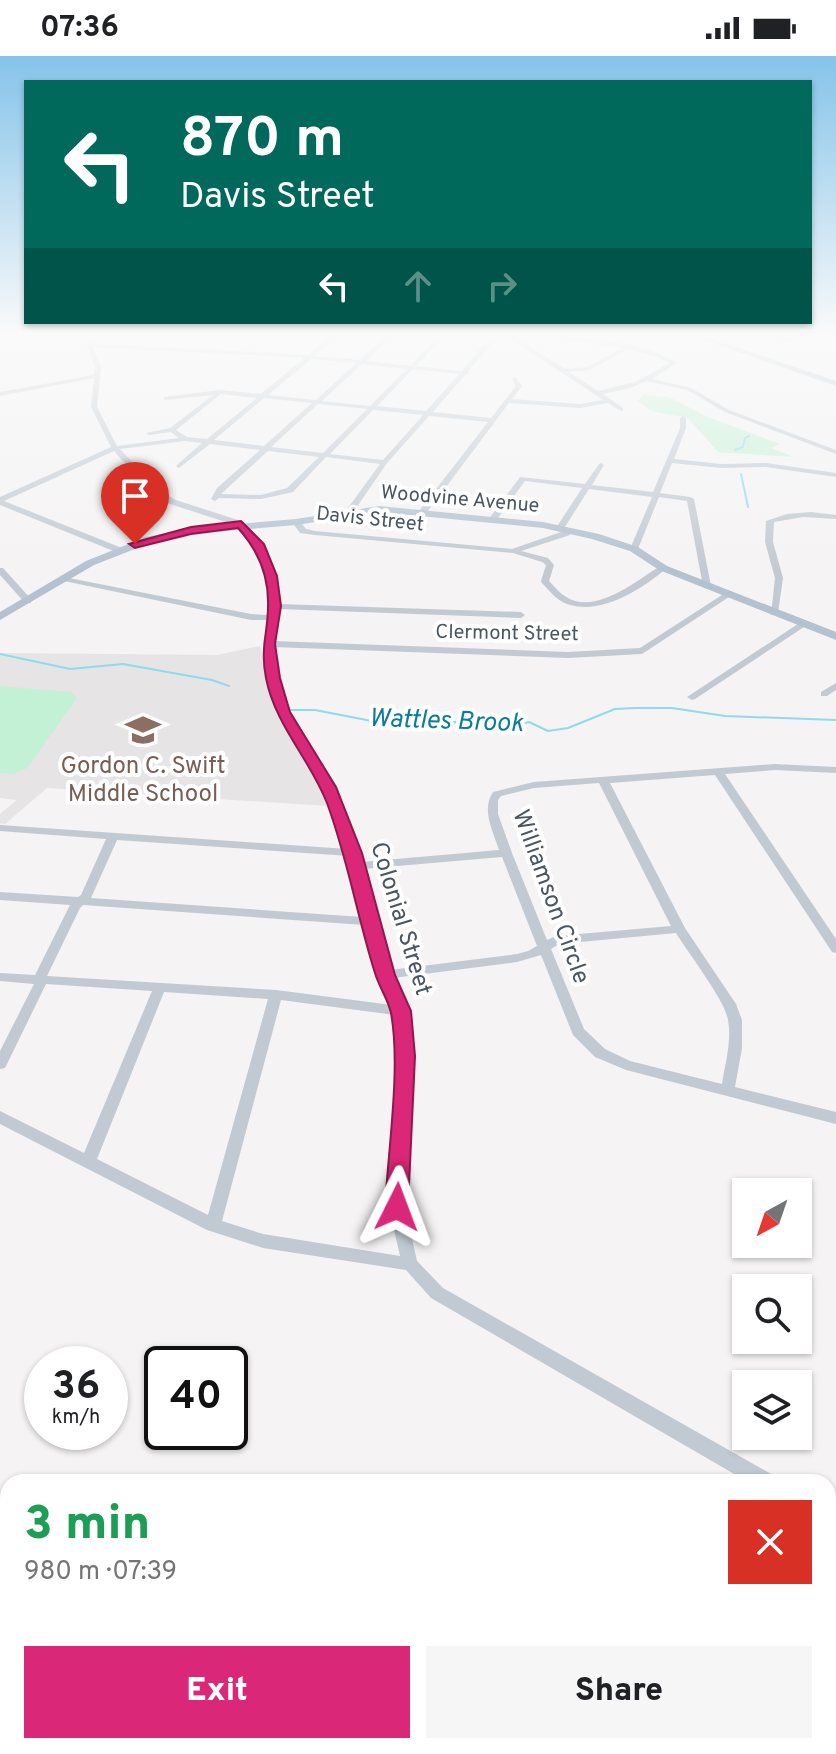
<!DOCTYPE html>
<html lang="en">
<head>
<meta charset="utf-8">
<style>
	body { margin:0; font-family:Overpass,sans-serif; background:#f6f6f6; color:#202124; height:100vh; display:flex; flex-direction:column; font-size:30px; white-space:nowrap }
	* { box-sizing:border-box; margin:0 }
	p { font-size:26px; color:#757577 }
	.icon { flex:none; width:44px; height:44px; fill:none; stroke:currentColor; stroke-width:2; stroke-linecap:round; stroke-linejoin:round }
	.map { position:relative; flex:1; overflow:hidden }
	.drawer { position:absolute; left:0px; top:1418px; width:836px; height:280px; display:flex; flex-direction:column; background:#fff; border-radius:24px 24px 0 0; box-shadow:0 2px 6px #0004 }
	.drawer>* { flex:none }
	.top-card { position:absolute; left:24px; top:24px; width:788px; height:244px; border-radius:0px; box-shadow:0 2px 6px #0004; background:#00695c; color:#fff; overflow:hidden }
	.needle { width:52px; rotate:220deg }
	.tools { position:absolute; left:732px; top:1122px; display:grid; gap:16px }
	.tools a { display:grid; place-items:center; width:80px; height:80px; border-radius:0px; background:#fff; box-shadow:0 2px 6px #0004; font-size:40px }
	.speed { position:absolute; left:24px; top:1290px; display:flex; gap:16px; font-size:40px; font-weight:700; text-align:center }
	.speed>* { display:grid; place-content:center; width:104px; height:104px; border-radius:50%; background:#fff; box-shadow:0 2px 6px #0004; line-height:1 }
	.speed small { font-size:20px; font-weight:400 }
	.speed .limit { border:4px solid #111; border-radius:12px; background:#fff; color:#111 }
	.pin { position:absolute; display:grid; place-items:center; width:68px; height:68px; color:#fff; margin:-82px -34px; border-radius:50% 50% 50% 0; rotate:-45deg; box-shadow:0 0 8px #0007 }
	.pin .icon { rotate:45deg }
	.me { position:absolute; width:88px; margin:-44px; rotate:3deg; stroke-linejoin:round; filter:drop-shadow(0 0 6px #0008) }
	.turn { display:flex; align-items:center; gap:28px; height:168px; padding:0 24px; font-size:36px }
	.turn .icon { width:104px; height:104px; stroke-width:2.5 }
	.turn b { display:block; font-size:56px; line-height:68px }
	.lanes { display:flex; align-items:center; height:76px; padding:0 24px; background:#0003; justify-content:center; gap:40px; direction:ltr }
	.lanes .off { opacity:.35 }
	.round { display:grid; place-items:center; flex:none; width:84px; height:84px; border-radius:0px; background:#f6f6f6 }
	.headline { display:flex; align-items:center; justify-content:space-between; height:136px; padding:0 24px }
	h1 { font-size:48px; font-weight:800; line-height:60px; color:#1e9e55 }
	.button { display:flex; gap:16px; margin-top:auto; padding:16px 24px }
	.button a { flex:1; height:92px; border-radius:0px; background:#db2777; color:#fff; font-size:32px; font-weight:800; line-height:92px; text-align:center }
	.button a+a { background:#f6f6f6; color:#202124 }
	.status { display:flex; justify-content:space-between; align-items:center; height:56px; padding:0 40px; background:#fff; direction:ltr }
	.status svg { height:22px; fill:currentColor }
	.map>svg:first-child { display:block }
</style>
</head>
<body>
<div class="status"><b>07:36</b><svg viewBox="0 0 49 12"><path d="M0 12V9h3v3zM5 12V6h3v6zM10 12V3h3v9zM15 12V0h3v12zM26 1h20v11H26zM47 4h2v5h-2z"/></svg></div>
<div class="map">
<svg width="836" height="1698" viewBox="0 0 836 1698">
	<rect width="100%" height="100%" fill="#f5f3f3"/>
	<path fill="#e6e4e5" d="M 260,590 L 277,660 L 317,723 L 328,750 L 47,732 L 5,768 L 0,767 L 0,758 L 17,744 L 0,742 L 0,597 L 217,599 Z"/>
	<path fill="#c3f1d5" d="M 643,339 L 669,341 L 708,361 L 780,388 L 771,392 L 794,401 L 718,396 L 688,362 L 651,355 L 638,345 Z
		M 0,630 L 71,636 L 77,642 L 27,712 L 14,718 L 0,717 Z"/>
	<g fill="none" stroke-linecap="round" stroke-linejoin="round">
		<path stroke="#90daee" stroke-width="2" d="M 735,394 L 743,391 L 745,382 L 749,380
			M 741,418 L 748,451
			M 0,598 L 70,613 L 123,608 L 212,624 L 229,630
			M 291,654 L 315,654 L 387,668 L 454,666 L 514,669 L 529,666 L 548,675 L 568,672 L 615,653 L 635,652 L 672,652 L 725,660 L 836,664"/>
		<path stroke="#90daee" stroke-width="5" d="M 0,1627 L 8,1624
			M 208,1690 L 210,1698"/>
		<path fill="#c1cad2" fill-rule="evenodd" d="M 95,278 L 100,278 L 94,288 L 308,299 L 333,278 L 339,278 L 314,300 L 360,304 L 388,278 L 394,278 L 366,305 L 410,310 L 441,278 L 447,278 L 416,310 L 462,315 C 474,301 487,279 506,278 L 492,288 L 468,315 L 469,318 L 465,319 L 433,356 L 491,362 L 516,330 L 512,323 L 515,321 L 522,330 L 512,343 L 580,348 L 603,344 L 508,281 L 508,279 L 512,279 L 565,313 L 587,311 L 622,292 L 517,278 C 562,278 638,282 677,307 L 652,323 L 691,332 L 729,354 L 836,394 L 836,398 L 725,356 L 687,334 L 647,325 L 630,332 L 603,338 L 623,352 L 623,354 L 621,355 L 608,347 L 580,352 L 509,347 L 425,459 L 419,459 L 419,455 L 488,366 L 429,360 L 387,407 L 352,458 L 349,458 L 345,456 L 380,408 L 326,401 L 293,436 L 261,443 L 219,442 L 215,445 L 211,443 L 217,432 L 260,394 L 210,388 L 179,412 L 176,410 L 177,409 L 202,387 L 185,385 L 120,393 L 158,434 L 176,444 L 244,466 L 262,488 L 275,520 L 279,548 L 521,556 L 525,559 L 521,562 L 279,553 L 273,585 L 568,596 L 640,592 L 725,537 L 732,539 L 642,598 L 568,602 L 273,591 L 278,622 L 288,656 L 333,731 L 362,806 L 499,794 C 493,775 481,754 493,736 L 534,726 L 775,708 L 836,711 L 836,717 L 775,714 L 725,718 L 836,883 L 836,897 L 832,896 L 715,719 L 610,727 L 685,872 L 736,948 L 742,964 L 742,992 L 735,1031 L 836,1056 L 836,1068 L 626,1014 L 595,1001 L 573,979 L 541,899 L 517,906 L 393,922 L 408,955 L 411,1000 L 405,1151 L 417,1205 L 443,1232 L 773,1419 L 775,1426 L 748,1426 L 431,1242 L 406,1214 L 263,1192 L 207,1174 L 0,1068 L 0,1055 L 84,1097 L 152,935 L 46,928 L 7,1008 L 5,1012 L 0,1013 L 0,995 L 34,928 L 0,925 L 0,917 L 35,919 L 70,849 L 0,844 L 0,836 L 78,841 L 81,839 L 106,783 L 0,775 L 0,769 L 347,793 L 323,731 L 278,656 L 268,622 L 263,588 L 268,564 L 251,564 L 64,525 L 60,523 L 64,521 L 251,558 L 269,559 L 271,550 L 267,520 L 254,489 L 238,470 L 170,448 L 152,438 L 114,395 L 4,445 L 122,492 L 122,496 L 116,496 L 0,449 L 0,441 L 111,391 L 91,351 L 94,322 L 0,340 L 0,336 L 94,319 L 95,311 L 87,289 ZM 93,291 L 304,302 L 261,338 L 220,334 L 163,341 L 165,344 L 213,339 L 170,372 L 146,377 L 149,379 L 171,376 L 179,382 L 117,390 L 97,351 L 101,311 ZM 628,293 L 657,301 L 670,307 L 635,326 L 598,335 L 569,316 L 590,314 ZM 311,303 L 356,307 L 316,344 L 268,339 ZM 362,308 L 407,313 L 370,350 L 322,345 ZM 413,313 L 459,318 L 426,355 L 377,350 ZM 221,338 L 257,342 L 207,383 L 187,381 L 176,374 ZM 264,342 L 312,347 L 264,390 L 214,384 ZM 318,348 L 367,353 L 323,397 L 271,391 ZM 373,354 L 423,359 L 383,404 L 330,398 ZM 268,395 L 319,401 L 287,432 L 261,439 L 221,438 ZM 599,727 L 671,870 L 556,880 L 547,884 L 512,797 L 498,758 L 498,744 L 501,740 L 534,732 ZM 117,784 L 349,800 L 362,861 L 91,842 ZM 502,801 L 537,890 L 528,895 L 517,898 L 390,914 L 375,865 L 363,813 ZM 83,849 L 364,869 L 379,919 L 392,949 L 276,934 L 47,920 L 80,852 ZM 676,877 C 688,897 725,944 728,964 C 732,985 725,1008 722,1028 L 630,1005 L 605,993 L 584,973 L 551,893 L 559,888 ZM 164,936 L 268,943 L 208,1159 L 97,1103 ZM 281,944 L 395,959 L 397,1000 L 389,1151 L 400,1200 L 263,1178 L 222,1165 Z
			M 801,278 L 814,278 L 794,283 L 792,286 L 773,283 L 780,279 L 789,281 Z
			M 683,360 L 686,362 L 686,372 L 674,403 L 721,408 L 766,407 L 836,417 L 836,421 L 766,411 L 721,412 L 672,407 L 660,437 L 690,441 L 694,443 L 711,530 L 707,533 L 703,530 L 687,445 L 659,441 L 638,493 L 634,495 L 630,493 L 652,441 L 589,433 L 563,474 L 560,474 L 556,472 L 582,432 L 525,425 L 495,466 L 488,464 L 520,421 L 585,428 L 599,408 L 601,407 L 604,409 L 592,429 L 653,436 L 680,372 L 680,362 Z
			M 811,456 L 836,459 L 836,463 L 803,461 L 774,466 L 773,486 L 783,522 L 778,557 L 771,559 L 775,522 L 765,486 L 766,465 L 787,458 Z
			M 293,464 L 299,464 L 306,473 L 315,475 L 512,493 L 564,475 L 570,475 L 570,479 L 521,495 L 548,502 L 554,509 L 549,525 C 555,531 560,538 568,542 C 596,558 637,525 660,510 L 667,512 C 642,533 601,560 567,548 C 556,544 549,534 542,527 L 541,525 L 546,509 L 542,506 L 513,497 L 315,479 L 300,477 L 292,466 Z
			M 0,512 L 3,512 L 31,543 L 31,547 L 25,547 L 0,519 Z
			M 804,564 L 807,565 L 807,569 L 695,643 L 692,644 L 687,641 Z
			M 836,627 L 836,634 L 827,640 L 821,640 L 821,636 Z
			M 828,1451 L 836,1455 L 836,1476 L 828,1472 Z"/>
		<path fill="#b3c2d1" fill-rule="evenodd" d="M 687,278 L 698,278 L 836,325 L 836,330 Z
			M 379,450 L 543,466 L 599,478 L 638,491 L 667,510 L 836,576 L 836,584 L 659,514 L 630,495 L 592,483 L 543,472 L 379,456 L 296,469 L 191,478 L 153,486 L 94,509 L 0,564 L 0,556 L 86,505 L 146,481 L 191,472 L 296,463 Z
			M 0,1544 L 8,1544 L 8,1570 L 0,1570 Z
			M 388,1690 L 422,1690 L 425,1698 L 391,1698 Z"/>
	</g>
	<linearGradient id="sky" x2="0" y2="1"><stop stop-color="#85c3ea"/><stop offset="0.54" stop-color="#fafafa"/><stop offset="1" stop-color="#fafafa" stop-opacity="0"/></linearGradient>
	<rect width="836" height="516" fill="url(#sky)"/>
	<path fill="#db2777" stroke="#8e194d" stroke-width="2" d="M 241,465 L 264,488 L 277,520 L 281,550 L 275,588 L 280,622 L 290,656 L 336,731 L 362,797 L 395,919 L 411,955 L 415,1000 L 408,1151 L 405,1158 L 397,1161 L 388,1158 L 385,1151 C 388,1095 401,1011 391,957 C 388,943 379,931 375,917 C 357,860 348,804 327,747 C 310,703 275,669 266,622 C 260,592 268,577 268,550 C 269,520 257,493 238,472 L 191,478 L 135,492 L 129,488 L 191,471 Z"/>
	<defs>
		<g id="school-bare" transform="scale(2.76)"><path d="M0-5L7-2L0 1L-7-2ZM-4 1L0 2.5L4 1V4Q0 6-4 4Z" fill="#8d6e63" stroke="#fff" stroke-width="2.5" paint-order="stroke"/></g>
	</defs>
	<g fill-rule="evenodd">
		<use href="#school-bare" x="143" y="674"/>
	</g>
	<g text-anchor="middle" dominant-baseline="central" stroke-width="8" stroke-linejoin="round" paint-order="stroke">
		<g font-size="20" fill="#4a5661" stroke="#fff">
			<text transform="translate(460 444) rotate(5)">Woodvine Avenue</text>
			<text transform="translate(370 464) rotate(6)">Davis Street</text>
			<text transform="translate(507 578) rotate(1)">Clermont Street</text>
		</g>
		<g font-size="24" fill="#785e54" stroke="#fff">
			<text x="143" y="711">Gordon C. Swift<tspan x="143" dy="28">Middle School</tspan></text>
		</g>
		<g font-size="24" fill="#4a5661" stroke="#fff">
			<text transform="translate(550 841) rotate(70)">Williamson Circle</text>
			<text transform="translate(400 863) rotate(73)">Colonial Street</text>
		</g>
		<g font-size="26" font-style="italic" fill="#0c7c9b" stroke="#fff">
			<text transform="translate(446 666) rotate(2)">Wattles Brook</text>
		</g>
	</g>
</svg>
<div class="tools">
<a><svg class="needle" viewBox="-14 -14 28 28"><path d="M0-13l5 13h-10z" fill="#e53935"/><path d="M0 13l5-13h-10z" fill="#757577"/></svg></a>
<a><svg class="icon" aria-label="search" viewBox="0 0 24 24"><circle cx="10" cy="10" r="6"/><path d="M15 15l6 6"/></svg></a>
<a><svg class="icon" aria-label="layers" viewBox="0 0 24 24"><path d="M12 4l9 5-9 5-9-5zM3 14l9 5 9-5"/></svg></a>
</div>
<div class="speed"><div>36<small>km/h</small></div><div class="limit">40</div></div>
<div class="pin" style="left:135px;top:488px;background:#d93025"><svg class="icon" aria-label="arrive" viewBox="0 0 24 24"><path d="M6 21V4h12l-3 4 3 4H6"/></svg></div>
<svg class="me" style="left:397px;top:1151px" viewBox="-20 -20 40 40"><path d="M0-17L14 15 0 8-14 15z" fill="#db2777" stroke="#fff" stroke-width="4"/></svg>
<div class="top-card">
<div class="turn"><svg class="icon" aria-label="left" viewBox="0 0 24 24"><path d="M17 20v-9H6M10 6l-5 5 5 5"/></svg><div><b>870 m</b>Davis Street</div></div>
<div class="lanes"><svg class="icon" aria-label="left" viewBox="0 0 24 24"><path d="M17 20v-9H6M10 6l-5 5 5 5"/></svg><svg class="icon off" aria-label="ahead" viewBox="0 0 24 24"><path d="M12 20V5M6 11l6-6 6 6"/></svg><svg class="icon off" aria-label="right" viewBox="0 0 24 24"><path d="M7 20v-9h11M14 6l5 5-5 5"/></svg></div>
</div>
<section class="drawer">
<div class="headline"><div><h1>3 min</h1><p>980 m · 07:39</p></div><a class="round" style="background:#d93025;color:#fff"><svg class="icon" aria-label="close" viewBox="0 0 24 24"><path d="M6 6l12 12M18 6L6 18"/></svg></a></div>
<div class="button"><a>Exit</a><a>Share</a></div>
</section>
</div>
</body>
</html>
